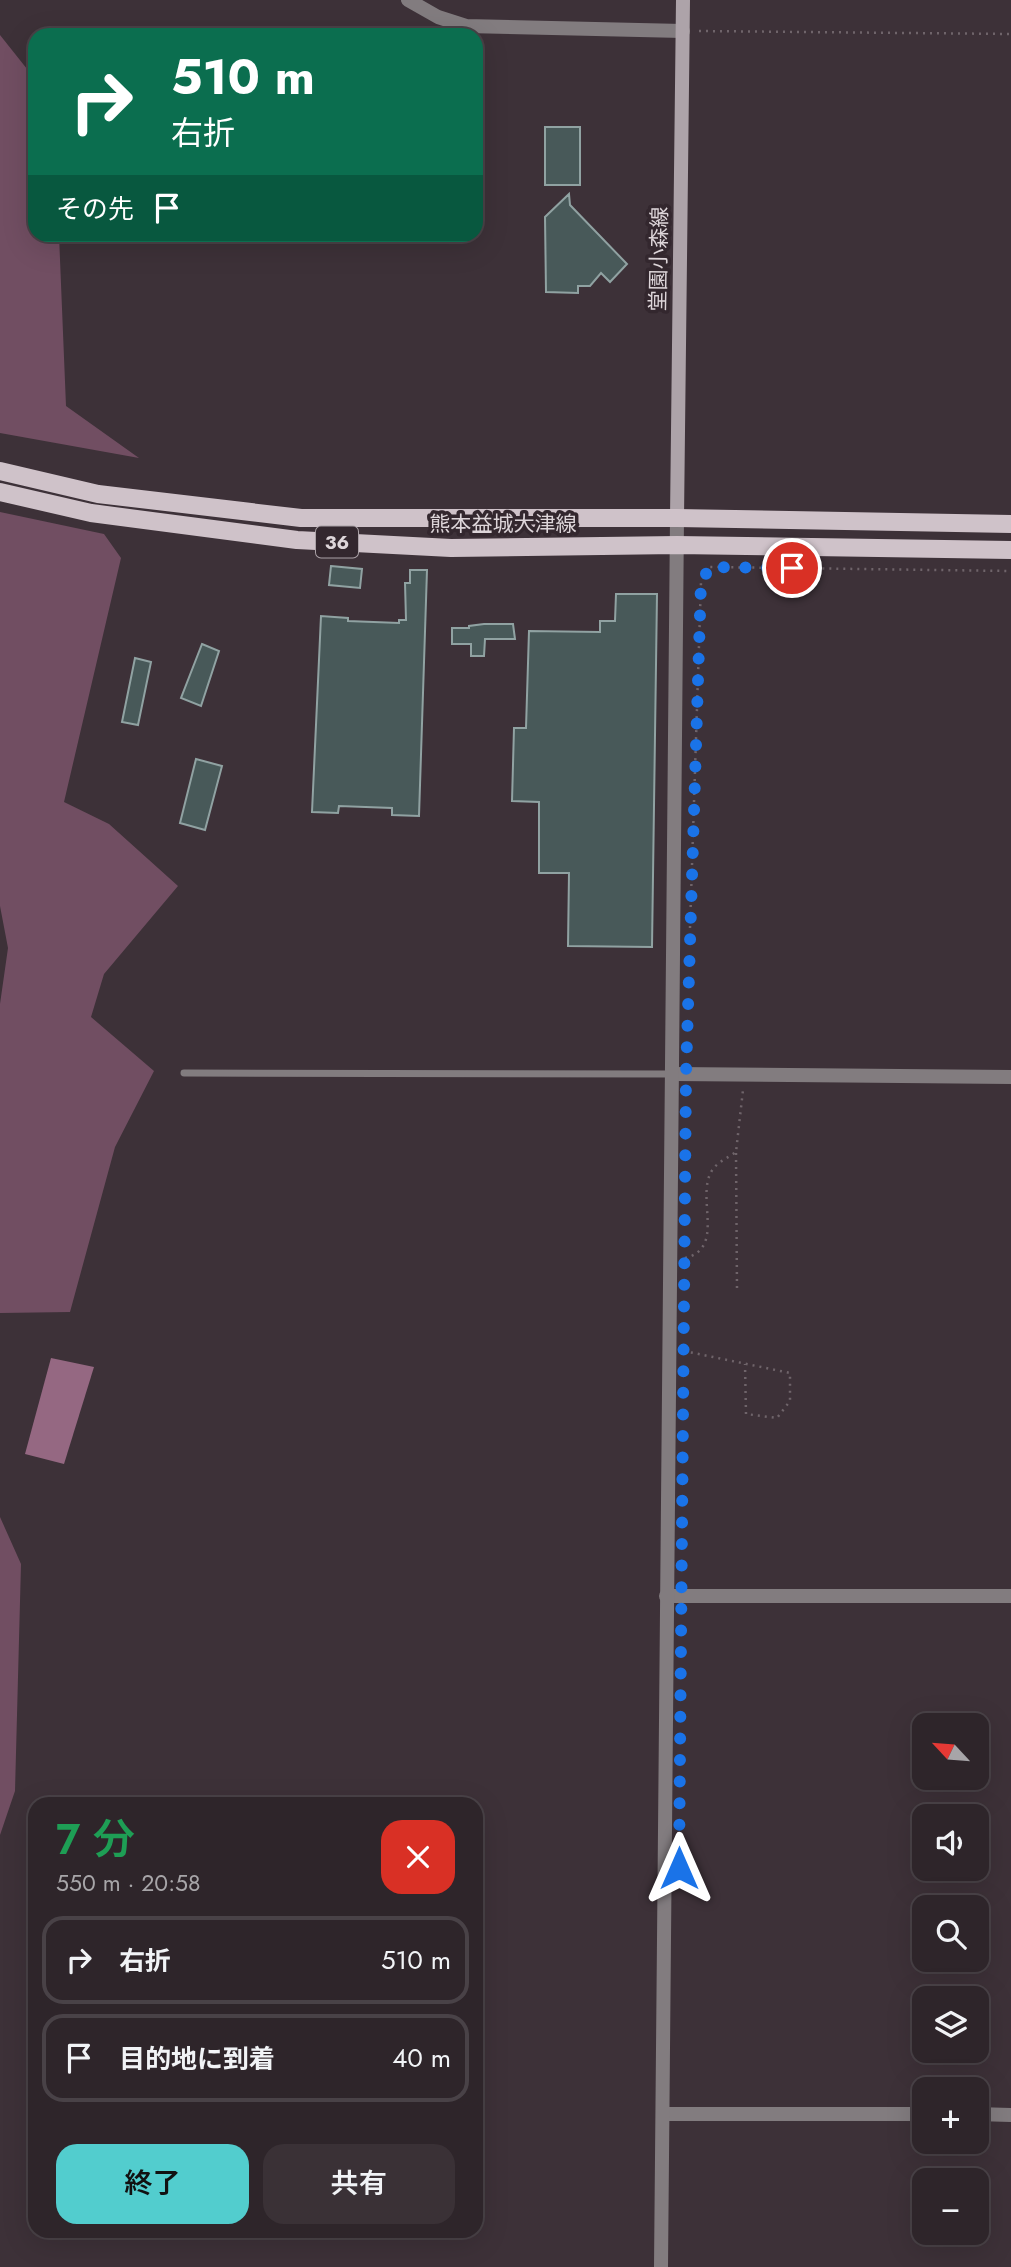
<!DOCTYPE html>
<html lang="ja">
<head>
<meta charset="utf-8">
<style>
	body { margin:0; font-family:Jost,"Noto Sans JP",sans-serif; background:#3a3136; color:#f1f3f6; height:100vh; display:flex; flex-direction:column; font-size:26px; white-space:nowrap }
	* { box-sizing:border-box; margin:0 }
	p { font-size:23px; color:#a7a5a8 }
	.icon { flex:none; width:38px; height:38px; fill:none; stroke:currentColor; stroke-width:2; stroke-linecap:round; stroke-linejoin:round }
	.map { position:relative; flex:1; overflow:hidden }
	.sheet { position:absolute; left:28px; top:1797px; width:455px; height:441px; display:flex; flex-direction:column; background:#2e252a; border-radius:21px; box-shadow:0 7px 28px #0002,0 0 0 2px #494247 }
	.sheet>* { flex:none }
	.hud { position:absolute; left:28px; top:28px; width:455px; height:214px; border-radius:21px; box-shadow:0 7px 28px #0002,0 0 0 2px #494247; background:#0b6e4f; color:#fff; overflow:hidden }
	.needle { width:46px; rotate:296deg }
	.controls { position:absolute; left:912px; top:1713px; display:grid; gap:14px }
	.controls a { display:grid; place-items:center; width:77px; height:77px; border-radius:14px; background:#2e252a; box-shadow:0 7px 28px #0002,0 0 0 2px #494247; font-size:35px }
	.pin { position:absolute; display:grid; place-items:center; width:60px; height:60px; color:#fff; margin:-30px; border:4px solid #fff; border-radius:50%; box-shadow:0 2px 7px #0007 }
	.me { position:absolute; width:77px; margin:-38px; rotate:0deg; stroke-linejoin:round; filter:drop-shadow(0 0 5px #0008) }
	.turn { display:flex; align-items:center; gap:24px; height:147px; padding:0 28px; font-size:32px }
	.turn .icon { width:91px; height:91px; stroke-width:2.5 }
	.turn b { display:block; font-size:49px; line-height:60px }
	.then { display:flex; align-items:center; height:66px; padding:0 28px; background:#0003; gap:14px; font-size:26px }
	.round { display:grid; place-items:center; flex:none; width:74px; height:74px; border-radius:21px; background:#3a3136 }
	.overview { display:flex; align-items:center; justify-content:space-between; height:119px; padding:0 28px }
	h1 { font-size:42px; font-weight:600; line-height:52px; color:#1e9e55 }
	.primary-button { display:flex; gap:14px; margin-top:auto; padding:14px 28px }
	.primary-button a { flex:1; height:80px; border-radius:21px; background:#52cdce; color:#111; font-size:28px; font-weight:600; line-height:80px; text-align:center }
	.primary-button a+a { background:#3a3136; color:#f1f3f6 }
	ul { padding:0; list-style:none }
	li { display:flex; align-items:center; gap:21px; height:88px; margin:0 14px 10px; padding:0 14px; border:4px solid #494247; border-radius:21px }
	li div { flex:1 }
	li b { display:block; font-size:26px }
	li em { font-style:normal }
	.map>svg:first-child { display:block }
</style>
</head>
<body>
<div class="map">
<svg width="1011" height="2267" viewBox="0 0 1011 2267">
	<rect width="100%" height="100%" fill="#3d3138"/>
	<path fill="#714e62" d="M 0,35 L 35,79 L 35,234 L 59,235 L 66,406 L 139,458 L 0,433 Z
		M 0,512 L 104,534 L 121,558 L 64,802 L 109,824 L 178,886 L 104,974 L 91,1017 L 154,1071 L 115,1147 L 70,1312 L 0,1313 L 0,1004 L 8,948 L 0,906 Z
		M 0,1517 L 21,1564 L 15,1791 L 0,1835 Z"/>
	<path fill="#956882" d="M 51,1358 L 94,1367 L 64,1464 L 25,1454 Z"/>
	<path fill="#485959" stroke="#90a2a2" stroke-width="2" d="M 545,127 L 580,127 L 580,185 L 545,185 Z
		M 569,194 L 570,205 L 627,264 L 610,282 L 601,273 L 590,286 L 578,286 L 578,293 L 546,292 L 545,217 Z
		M 331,566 L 362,569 L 360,588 L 329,585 Z
		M 410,570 L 427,570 L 419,816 L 392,815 L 392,808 L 339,806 L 338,813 L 312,812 L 321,616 L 348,618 L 348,621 L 399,623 L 399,620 L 406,620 L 405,583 L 410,583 Z
		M 616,594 L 657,594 L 652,947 L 568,946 L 569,873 L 539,873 L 539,802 L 512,801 L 514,728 L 526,728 L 529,631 L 600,632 L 600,621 L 615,621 Z
		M 484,624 L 513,624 L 515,639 L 485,639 L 484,656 L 471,656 L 471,644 L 452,644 L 452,628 L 469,628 L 469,626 Z
		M 202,644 L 219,651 L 201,706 L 181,698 Z
		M 135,658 L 151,662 L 138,725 L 122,722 Z
		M 196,759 L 222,766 L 205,830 L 180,823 Z"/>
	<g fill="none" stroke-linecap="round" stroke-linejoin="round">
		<path stroke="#6f646a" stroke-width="2.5" stroke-dasharray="2 5" stroke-linecap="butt" d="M 699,31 L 1011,34
			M 690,928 L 701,582 L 710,567 L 1011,571
			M 736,1153 L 737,1290
			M 685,1258 C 727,1248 694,1195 713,1169 C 718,1162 729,1157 736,1152 L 743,1090
			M 684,1351 L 790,1373 L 790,1401 L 777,1418 L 746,1414 L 745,1364"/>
		<path stroke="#827c7f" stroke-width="7" d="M 184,1073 L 672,1074"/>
		<path stroke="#827c7f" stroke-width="14" d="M 408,0 L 438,17 L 466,26 L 683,31
			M 673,1074 L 1011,1077
			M 666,1596 L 1011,1596
			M 663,2114 L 924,2114
			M 976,2114 L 1011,2115"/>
		<path stroke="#827c7f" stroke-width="14" d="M 661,2267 L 677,518"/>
		<path stroke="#ada3a9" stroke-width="14" d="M 677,518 L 683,0"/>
		<path stroke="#cfc2c9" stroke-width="18" d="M 0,471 L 98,494 L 301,518 L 677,518 L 1011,524
			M 0,492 L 91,513 L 297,540 L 451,548 L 677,545 L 1011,550"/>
	</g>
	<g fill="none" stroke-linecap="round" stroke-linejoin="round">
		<path stroke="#1a73e8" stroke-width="12" stroke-dasharray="0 21.6" d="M 679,1868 L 686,1074 L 701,582 L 710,567 L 792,568"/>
	</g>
	<g text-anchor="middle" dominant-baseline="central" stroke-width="7" stroke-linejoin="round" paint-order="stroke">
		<rect fill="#33272e" stroke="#aaa1a6" stroke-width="2" x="316" y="526.5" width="42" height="31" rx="5"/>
		<g font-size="19" font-weight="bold" fill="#ddd5d9">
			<text x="337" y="542">36</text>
		</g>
		<g font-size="21" fill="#ddd5d9" stroke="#33272e">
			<text transform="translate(659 259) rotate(-89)">堂園小森線</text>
			<text x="503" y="524">熊本益城大津線</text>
		</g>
	</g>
</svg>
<div class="controls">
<a><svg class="needle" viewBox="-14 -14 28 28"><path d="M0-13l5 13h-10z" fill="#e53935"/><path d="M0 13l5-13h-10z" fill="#a7a5a8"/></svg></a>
<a><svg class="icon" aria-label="sound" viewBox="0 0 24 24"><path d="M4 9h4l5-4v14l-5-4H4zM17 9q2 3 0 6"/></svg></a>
<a><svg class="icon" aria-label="search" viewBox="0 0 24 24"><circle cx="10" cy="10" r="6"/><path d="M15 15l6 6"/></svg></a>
<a><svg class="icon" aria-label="layers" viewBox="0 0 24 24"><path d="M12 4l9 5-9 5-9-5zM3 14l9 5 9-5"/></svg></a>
<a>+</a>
<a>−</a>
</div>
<div class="pin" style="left:792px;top:568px;background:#d93025"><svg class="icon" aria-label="arrive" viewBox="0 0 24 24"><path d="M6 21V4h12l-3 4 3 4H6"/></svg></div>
<svg class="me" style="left:679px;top:1868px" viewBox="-20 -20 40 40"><path d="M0-17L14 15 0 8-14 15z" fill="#1a73e8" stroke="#fff" stroke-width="4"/></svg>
<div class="hud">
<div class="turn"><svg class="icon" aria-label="right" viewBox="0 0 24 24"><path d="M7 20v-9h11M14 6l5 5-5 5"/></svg><div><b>510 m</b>右折</div></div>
<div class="then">その先<svg class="icon" aria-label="arrive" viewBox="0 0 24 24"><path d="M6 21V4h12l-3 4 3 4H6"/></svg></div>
</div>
<section class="sheet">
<div class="overview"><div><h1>7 分</h1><p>550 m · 20:58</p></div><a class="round" style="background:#d93025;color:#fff"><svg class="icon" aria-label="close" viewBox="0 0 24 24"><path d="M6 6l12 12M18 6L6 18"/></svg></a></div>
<ul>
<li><svg class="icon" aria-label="right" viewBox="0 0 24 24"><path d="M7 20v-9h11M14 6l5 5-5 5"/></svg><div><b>右折</b></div><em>510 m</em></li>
<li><svg class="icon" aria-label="arrive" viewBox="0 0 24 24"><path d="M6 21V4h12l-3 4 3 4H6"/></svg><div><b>目的地に到着</b></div><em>40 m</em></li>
</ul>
<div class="primary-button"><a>終了</a><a>共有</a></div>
</section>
</div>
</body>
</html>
